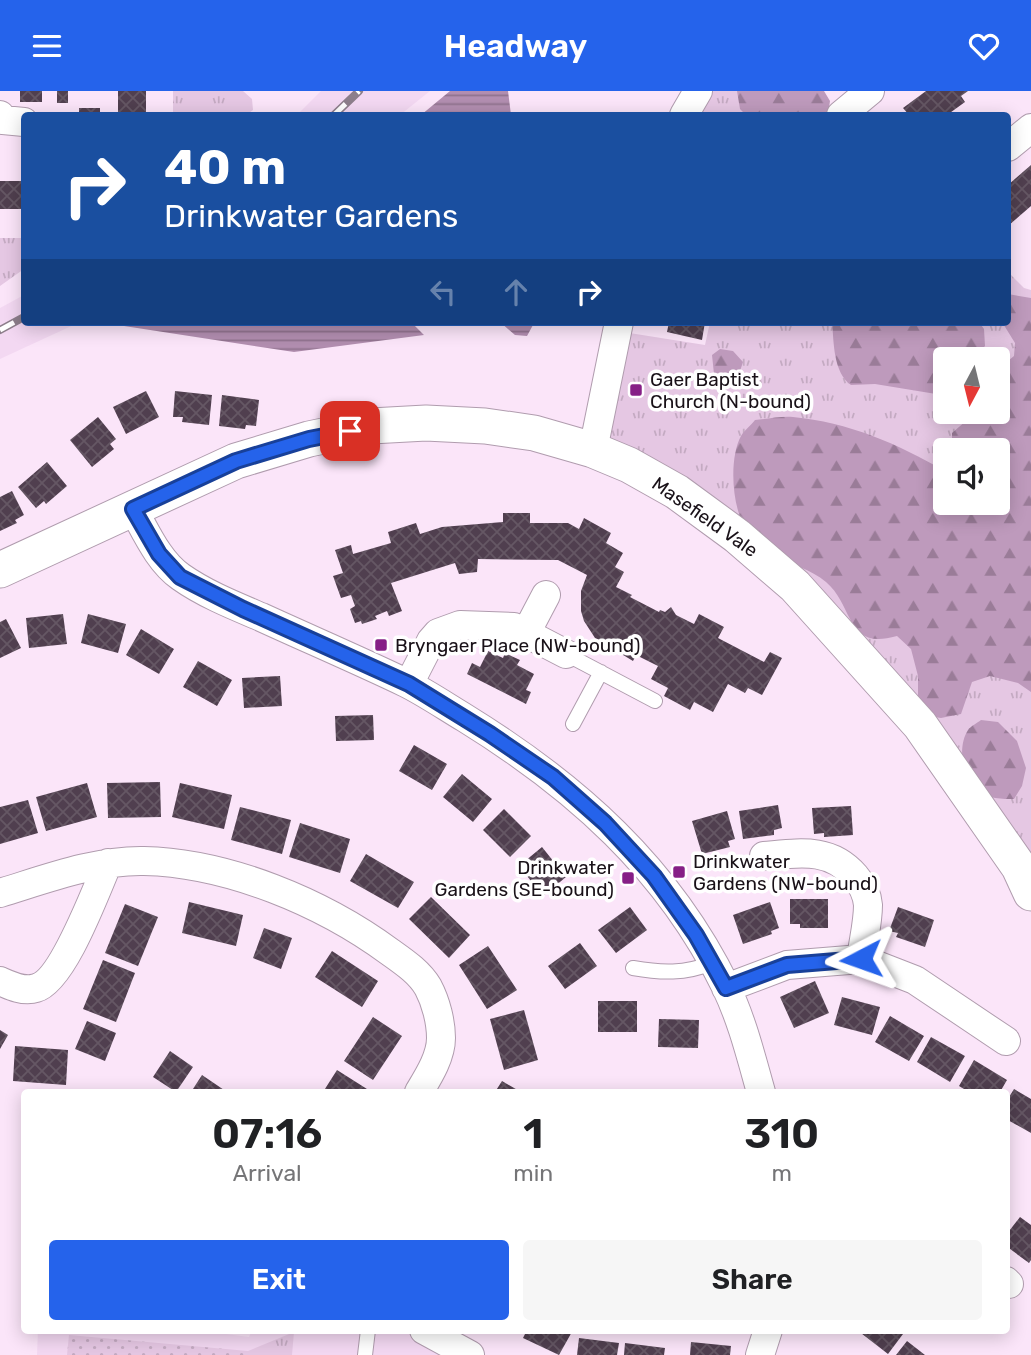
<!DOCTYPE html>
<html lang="en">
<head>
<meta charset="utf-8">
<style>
	body { margin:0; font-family:Rubik,sans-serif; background:#f6f6f6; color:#202124; height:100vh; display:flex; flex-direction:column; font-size:26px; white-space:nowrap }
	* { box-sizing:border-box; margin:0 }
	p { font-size:23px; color:#757577 }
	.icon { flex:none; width:38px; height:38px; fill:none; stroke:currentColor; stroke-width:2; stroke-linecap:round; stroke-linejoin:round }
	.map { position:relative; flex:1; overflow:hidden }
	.panel { position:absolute; left:21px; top:998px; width:989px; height:245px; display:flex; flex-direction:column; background:#fff; border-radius:7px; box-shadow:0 4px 18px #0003 }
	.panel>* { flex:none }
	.banner { position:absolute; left:21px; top:21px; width:990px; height:214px; border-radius:7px; box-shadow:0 4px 18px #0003; background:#1a4fa0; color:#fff; overflow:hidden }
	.needle { width:46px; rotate:187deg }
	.buttons { position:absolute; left:933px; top:256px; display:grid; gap:14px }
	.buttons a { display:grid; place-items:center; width:77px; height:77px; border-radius:7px; background:#fff; box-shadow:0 4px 18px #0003; font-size:35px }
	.pin { position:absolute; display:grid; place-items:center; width:60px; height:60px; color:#fff; margin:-30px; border-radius:14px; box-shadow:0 4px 10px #0006 }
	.me { position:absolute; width:77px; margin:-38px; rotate:266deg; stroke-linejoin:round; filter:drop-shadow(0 0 5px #0008) }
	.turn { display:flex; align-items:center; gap:24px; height:147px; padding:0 28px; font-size:32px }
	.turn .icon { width:91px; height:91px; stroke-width:2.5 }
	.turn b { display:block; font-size:49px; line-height:60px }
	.lanes { display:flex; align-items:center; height:66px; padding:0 28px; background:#0003; justify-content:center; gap:35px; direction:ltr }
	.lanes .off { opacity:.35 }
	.eta { display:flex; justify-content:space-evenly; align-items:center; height:119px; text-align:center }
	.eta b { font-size:42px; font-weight:600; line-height:49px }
	.action { display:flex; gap:14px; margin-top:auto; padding:14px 28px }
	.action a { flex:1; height:80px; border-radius:7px; background:#2563eb; color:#fff; font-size:28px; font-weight:600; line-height:80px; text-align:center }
	.action a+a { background:#f6f6f6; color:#202124 }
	header { display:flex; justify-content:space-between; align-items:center; height:91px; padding:0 28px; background:#2563eb; color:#fff; font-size:32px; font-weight:600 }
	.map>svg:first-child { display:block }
</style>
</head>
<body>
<header><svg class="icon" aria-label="menu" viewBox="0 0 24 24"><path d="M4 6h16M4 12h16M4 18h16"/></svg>Headway<svg class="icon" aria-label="heart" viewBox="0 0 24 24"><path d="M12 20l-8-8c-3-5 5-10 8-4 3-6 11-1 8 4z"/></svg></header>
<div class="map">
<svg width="1031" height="1264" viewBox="0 0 1031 1264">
	<defs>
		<pattern id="grass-tufts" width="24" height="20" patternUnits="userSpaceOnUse" patternTransform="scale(1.75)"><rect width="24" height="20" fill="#e5c7e3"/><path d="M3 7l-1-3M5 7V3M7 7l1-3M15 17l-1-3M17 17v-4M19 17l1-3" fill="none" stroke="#c4aac2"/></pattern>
		<pattern id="forest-firs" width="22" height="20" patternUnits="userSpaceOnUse" patternTransform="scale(1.75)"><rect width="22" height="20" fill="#be9abc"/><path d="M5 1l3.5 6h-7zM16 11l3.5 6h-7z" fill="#9a7c98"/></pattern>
		<pattern id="park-dots" width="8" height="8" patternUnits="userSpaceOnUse" patternTransform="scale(1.75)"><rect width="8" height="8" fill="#e5c7e3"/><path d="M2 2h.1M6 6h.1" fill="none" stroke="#c4aac2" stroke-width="1.8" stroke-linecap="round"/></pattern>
		<pattern id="water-rules" width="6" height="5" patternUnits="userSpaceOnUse" patternTransform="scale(1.75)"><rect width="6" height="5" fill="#b28eb0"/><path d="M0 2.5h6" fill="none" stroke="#90738e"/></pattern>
		<pattern id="building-cross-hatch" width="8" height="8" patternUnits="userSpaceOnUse" patternTransform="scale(1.75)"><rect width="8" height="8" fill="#503f4f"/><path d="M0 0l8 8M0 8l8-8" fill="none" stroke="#655764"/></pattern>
	</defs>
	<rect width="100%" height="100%" fill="#fbe5f9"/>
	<path fill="#f3d8f2" d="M 321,0 L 430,0 L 400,24 L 297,24 Z
		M 24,204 L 24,231 L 80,231 L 0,268 L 0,217 Z
		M 38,1239 L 196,1239 L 249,1246 L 252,1239 L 424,1239 L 470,1264 L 37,1264 Z"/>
	<path fill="url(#grass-tufts)" fill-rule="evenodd" d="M 173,0 L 243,0 L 252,8 L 253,19 L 246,24 L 173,24 Z
		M 698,0 L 809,0 L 829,24 L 684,24 Z
		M 0,147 L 24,147 L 24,178 L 0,195 Z
		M 1008,181 L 1024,197 L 1031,199 L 1031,802 L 795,495 L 593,359 L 617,240 L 705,254 L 710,231 L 1008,231 ZM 945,268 L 998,268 L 998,320 L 945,320 ZM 945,359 L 998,359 L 998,411 L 945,411 Z
		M 294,1241 L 292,1264 L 248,1264 L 248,1260 Z"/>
	<path fill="url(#forest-firs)" d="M 737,0 L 824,0 L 830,10 L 828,23 L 746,24 L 740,18 Z
		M 1008,203 L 1031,207 L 1031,601 L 1018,592 L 990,585 L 972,591 L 961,623 L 941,627 L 928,625 L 918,610 L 918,585 L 911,558 L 897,545 C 845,560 855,516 826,491 C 811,478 790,474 774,463 C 766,458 755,450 749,443 C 732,422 728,369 741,345 C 744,340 751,334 755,329 C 767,328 781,325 793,326 C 848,331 898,353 945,380 L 945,411 L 998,411 L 998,402 L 1002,400 L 1005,388 L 998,379 L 998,359 L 952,359 L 952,342 L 967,329 L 987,331 L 999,329 C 1001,314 998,295 998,278 L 1014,265 L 1015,252 L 1002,231 L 1008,231 Z
		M 832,231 L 979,231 L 984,238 L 985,255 L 973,268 L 945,268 L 945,297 L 936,303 L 875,293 L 851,294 C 833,281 834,252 832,231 Z
		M 720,258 L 733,260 L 743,271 L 739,283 L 729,287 L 714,283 L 712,264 Z
		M 981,629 L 998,631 L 1017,650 L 1026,677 L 1022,695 L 1014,708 C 1003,708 987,708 978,700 C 962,686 957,656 968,639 C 971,635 977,632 981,629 Z"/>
	<path fill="url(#park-dots)" d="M 69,1244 L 248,1260 L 248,1264 L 67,1264 Z"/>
	<path fill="url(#water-rules)" d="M 450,0 L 508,0 L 511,24 L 421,24 Z
		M 130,231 L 411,231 L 424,244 L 294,261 L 124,235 Z
		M 500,231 L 531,231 L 533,234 L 527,245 L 515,244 Z"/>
	<path fill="url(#building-cross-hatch)" d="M 20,0 L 42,0 L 42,11 L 20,11 Z
		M 57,0 L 68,0 L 68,12 L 57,12 Z
		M 118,0 L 146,0 L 146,24 L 118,24 Z
		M 926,0 L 968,0 L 961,5 L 965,11 L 947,24 L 909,24 L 903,17 Z
		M 79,17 L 100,17 L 100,24 L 79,24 Z
		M 1031,74 L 1031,115 L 1008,135 L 1008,94 Z
		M 0,90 L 24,90 L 24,118 L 0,118 Z
		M 669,231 L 705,231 L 702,249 L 667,241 Z
		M 146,300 L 159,326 L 126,343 L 113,316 Z
		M 175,300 L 212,304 L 209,334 L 182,331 L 183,326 L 173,326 Z
		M 222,304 L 259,309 L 256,335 L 246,334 L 245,338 L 219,335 Z
		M 98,326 L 116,348 L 110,353 L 114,358 L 92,376 L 70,349 Z
		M 47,371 L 67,395 L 46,413 L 44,410 L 36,417 L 18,396 Z
		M 12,400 L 24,424 L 15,429 L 17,432 L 0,440 L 0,406 Z
		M 503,422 L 530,422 L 530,432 L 568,432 L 579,438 L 584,427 L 611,442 L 606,452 L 623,462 L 615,476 L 624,481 L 616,496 L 632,504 L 630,506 L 659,521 L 660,519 L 665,521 L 671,516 L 676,524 L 694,533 L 699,523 L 724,536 L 718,547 L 764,571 L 770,561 L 782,567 L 762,604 L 748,597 L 745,602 L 728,593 L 713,621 L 694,611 L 690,619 L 664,605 L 668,597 L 651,588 L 658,575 L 636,564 L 633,570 L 595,547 L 584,530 L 581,520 L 581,500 L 587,484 L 558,469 L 478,468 L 477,481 L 459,483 L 455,472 L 391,492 L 402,520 L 389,525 L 387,520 L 375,525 L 377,528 L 362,533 L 361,530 L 355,532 L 350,518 L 355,515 L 351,504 L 341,507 L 333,485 L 343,482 L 335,459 L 351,454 L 353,463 L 391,452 L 388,441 L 416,432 L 420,443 L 442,436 L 503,431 Z
		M 63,523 L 67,553 L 29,557 L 26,527 Z
		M 88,523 L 126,533 L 118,562 L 81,552 Z
		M 6,528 L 21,557 L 0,567 L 0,531 Z
		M 141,538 L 174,558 L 159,583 L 126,564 Z
		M 488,560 L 503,567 L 505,562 L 520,569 L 517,574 L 534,583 L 526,599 L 531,601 L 526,613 L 467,583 L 472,572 L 480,576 Z
		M 198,570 L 232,589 L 217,615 L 183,596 Z
		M 280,585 L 282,615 L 244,617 L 242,587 Z
		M 373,624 L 374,649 L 336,650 L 335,625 Z
		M 414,654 L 447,673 L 432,699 L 399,680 Z
		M 462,683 L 492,708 L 473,731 L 443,706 Z
		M 160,691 L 161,726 L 108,727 L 107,692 Z
		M 87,692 L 97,726 L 46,740 L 36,706 Z
		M 180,692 L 232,704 L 224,738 L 172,726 Z
		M 28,709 L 38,742 L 0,753 L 0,716 Z
		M 778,714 L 782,737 L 774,739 L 774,744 L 743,748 L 739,720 Z
		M 851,715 L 853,744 L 824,746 L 824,742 L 814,743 L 812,717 Z
		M 240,716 L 291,729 L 282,763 L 231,749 Z
		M 504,718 L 531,745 L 510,766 L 483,739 Z
		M 727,720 L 735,748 L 728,750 L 730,756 L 702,763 L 692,730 Z
		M 300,732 L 350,748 L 340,782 L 289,766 Z
		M 542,756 L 566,786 L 543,805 L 519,775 Z
		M 366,763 L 414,791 L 398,817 L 350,790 Z
		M 431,806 L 470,844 L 449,867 L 409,828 Z
		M 790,808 L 828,808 L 828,837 L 800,837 L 800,833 L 790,833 Z
		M 189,811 L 243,824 L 236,855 L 182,842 Z
		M 770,811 L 779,837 L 771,840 L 772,843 L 743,853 L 733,824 Z
		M 125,813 L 158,826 L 138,875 L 105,862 Z
		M 630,816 L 647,839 L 616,862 L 598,839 Z
		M 898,816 L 934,829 L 925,856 L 896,846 L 898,842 L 889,840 Z
		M 264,837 L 292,847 L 281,878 L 253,867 Z
		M 580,852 L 597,875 L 565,898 L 548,875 Z
		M 488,855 L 517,899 L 487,918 L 459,874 Z
		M 332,860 L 378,890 L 362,916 L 315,886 Z
		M 103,869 L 135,882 L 116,931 L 83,918 Z
		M 815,890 L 829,922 L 794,937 L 780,906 Z
		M 842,906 L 880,916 L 872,944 L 834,934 Z
		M 598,910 L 637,910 L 637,941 L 598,941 Z
		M 524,919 L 538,969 L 504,979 L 490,928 Z
		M 890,925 L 924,945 L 909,970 L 875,951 Z
		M 373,926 L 402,945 L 373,989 L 344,970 Z
		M 659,928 L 699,929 L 698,957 L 658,956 Z
		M 87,930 L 116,942 L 105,970 L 75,958 Z
		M 0,939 L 8,944 L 0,958 Z
		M 931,946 L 965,965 L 950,991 L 917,971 Z
		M 15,955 L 68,959 L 66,994 L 13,990 Z
		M 170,960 L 193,976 L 176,1001 L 153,986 Z
		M 974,969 L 1007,989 L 1000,1001 L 969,1001 L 959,995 Z
		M 337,979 L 367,998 L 365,1001 L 323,1001 Z
		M 202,984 L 227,1001 L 191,1001 Z
		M 502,990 L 521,1001 L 495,1001 Z
		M 1014,998 L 1031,1008 L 1031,1042 L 1006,1028 L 1006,1011 Z
		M 1020,1126 L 1031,1134 L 1031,1169 L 1029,1172 L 1006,1155 L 1006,1144 Z
		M 527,1239 L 573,1239 L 559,1264 L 523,1247 Z
		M 857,1239 L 906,1239 L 888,1263 Z
		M 579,1247 L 619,1252 L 617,1264 L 577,1264 Z
		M 907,1250 L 925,1264 L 896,1264 Z
		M 691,1251 L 731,1255 L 730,1264 L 690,1264 Z
		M 625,1252 L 665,1257 L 664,1264 L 624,1264 Z"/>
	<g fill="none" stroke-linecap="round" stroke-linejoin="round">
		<g stroke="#b09cae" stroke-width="16">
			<path id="service" d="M 566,563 L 655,610
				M 573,633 L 601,581
				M 633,877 C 661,882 685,883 712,872
				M 365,1264 L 368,1239"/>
		</g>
		<g stroke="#b09cae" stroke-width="30">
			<path id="minor" d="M 0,24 L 3,29 L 24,31
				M 684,24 L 698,0
				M 841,24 L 870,0
				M 1008,56 L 1031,37
				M 593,359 L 619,231
				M 133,418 C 146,441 159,471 181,486 C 205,503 235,515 261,526 C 309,548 358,569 406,592 C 426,602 445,615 465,627 C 575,695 668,777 726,896 C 742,929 751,966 761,1001
				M 526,542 L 546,504
				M 409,593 L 431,550 L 438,542 L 460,534 L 514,536 L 566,563
				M 764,765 C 799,762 830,756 855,785 C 862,793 867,803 868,814 C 868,832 863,851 861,868
				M 0,802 C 46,788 96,769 144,770 C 228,772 322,811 390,861 C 404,871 419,881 428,896 C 436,911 441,931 441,947 C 441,966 428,986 419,1001
				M 0,890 C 11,895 24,901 36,897 C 63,890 96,799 108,772
				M 726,897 L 787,874 L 861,868 L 915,889 L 1006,950
				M 1006,1190 L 1009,1193
				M 424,1239 L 470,1264
				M 760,1264 L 768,1239"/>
		</g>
		<g stroke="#b09cae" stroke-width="37">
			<path id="tertiary" d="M 0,479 L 236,370 L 309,348 L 371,335 L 426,332 L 485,335 L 534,342 L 593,359 L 629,374 L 677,401 L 737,445 L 795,495 L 920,634 L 1019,776 L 1031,802"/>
		</g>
		<use href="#service" stroke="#fff" stroke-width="14"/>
		<use href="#minor" stroke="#fff" stroke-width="28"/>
		<use href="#tertiary" stroke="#fff" stroke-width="35"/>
		<g stroke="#8d7e8b" stroke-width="8">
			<path id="rail" d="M 334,24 L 359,0
				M 0,239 L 24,226"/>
		</g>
		<use href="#rail" stroke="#fff" stroke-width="5" stroke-dasharray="16" stroke-linecap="butt"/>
	</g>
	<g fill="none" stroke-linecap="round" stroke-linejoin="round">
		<g stroke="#184099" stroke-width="18">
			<path id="route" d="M 350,340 L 309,348 L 236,370 L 133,418 L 159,463 L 180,486 L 243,518 L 409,593 L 490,643 L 553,686 L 605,732 L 654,785 L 696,844 L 726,897 L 787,874 L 861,868"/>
		</g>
		<use href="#route" stroke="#2563eb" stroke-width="12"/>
	</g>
	<g fill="#861f86" stroke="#fff" stroke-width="2.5">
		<rect x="629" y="292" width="14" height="14" rx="3.5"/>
		<rect x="374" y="547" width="14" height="14" rx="3.5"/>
		<rect x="672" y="774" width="14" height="14" rx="3.5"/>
		<rect x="621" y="780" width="14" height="14" rx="3.5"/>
	</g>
	<g text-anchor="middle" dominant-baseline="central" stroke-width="7" stroke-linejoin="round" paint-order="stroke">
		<g font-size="19" fill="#191118" stroke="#fff" text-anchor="start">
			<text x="650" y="288">Gaer Baptist<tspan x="650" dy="22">Church (N-bound)</tspan></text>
			<text x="395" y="554">Bryngaer Place (NW-bound)</text>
			<text x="693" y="770">Drinkwater<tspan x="693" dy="22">Gardens (NW-bound)</tspan></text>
			<text x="614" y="776" text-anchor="end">Drinkwater<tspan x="614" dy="22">Gardens (SE-bound)</tspan></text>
		</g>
		<g font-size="19" fill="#191118" stroke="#fff">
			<text transform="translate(705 426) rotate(35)">Masefield Vale</text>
		</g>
	</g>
</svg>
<div class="buttons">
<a><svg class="needle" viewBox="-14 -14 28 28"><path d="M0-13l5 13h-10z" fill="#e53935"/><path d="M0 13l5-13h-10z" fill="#757577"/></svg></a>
<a><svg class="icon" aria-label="sound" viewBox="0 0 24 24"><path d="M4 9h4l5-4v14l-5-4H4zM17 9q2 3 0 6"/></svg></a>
</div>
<div class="pin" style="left:350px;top:340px;background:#d93025"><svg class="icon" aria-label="arrive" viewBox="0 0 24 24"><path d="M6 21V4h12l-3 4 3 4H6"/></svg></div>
<svg class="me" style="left:861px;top:868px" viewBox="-20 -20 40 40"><path d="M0-17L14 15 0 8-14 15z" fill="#2563eb" stroke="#fff" stroke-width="4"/></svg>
<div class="banner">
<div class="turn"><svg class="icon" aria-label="right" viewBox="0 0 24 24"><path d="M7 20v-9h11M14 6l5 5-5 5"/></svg><div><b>40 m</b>Drinkwater Gardens</div></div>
<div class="lanes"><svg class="icon off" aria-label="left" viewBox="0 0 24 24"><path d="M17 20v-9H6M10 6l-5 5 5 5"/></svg><svg class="icon off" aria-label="ahead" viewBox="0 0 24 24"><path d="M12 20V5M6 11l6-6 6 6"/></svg><svg class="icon" aria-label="right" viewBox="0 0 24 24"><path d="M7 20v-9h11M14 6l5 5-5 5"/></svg></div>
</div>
<section class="panel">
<div class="eta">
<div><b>07:16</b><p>Arrival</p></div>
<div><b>1</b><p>min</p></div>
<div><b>310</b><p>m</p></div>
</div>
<div class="action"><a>Exit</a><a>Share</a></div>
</section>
</div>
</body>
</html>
